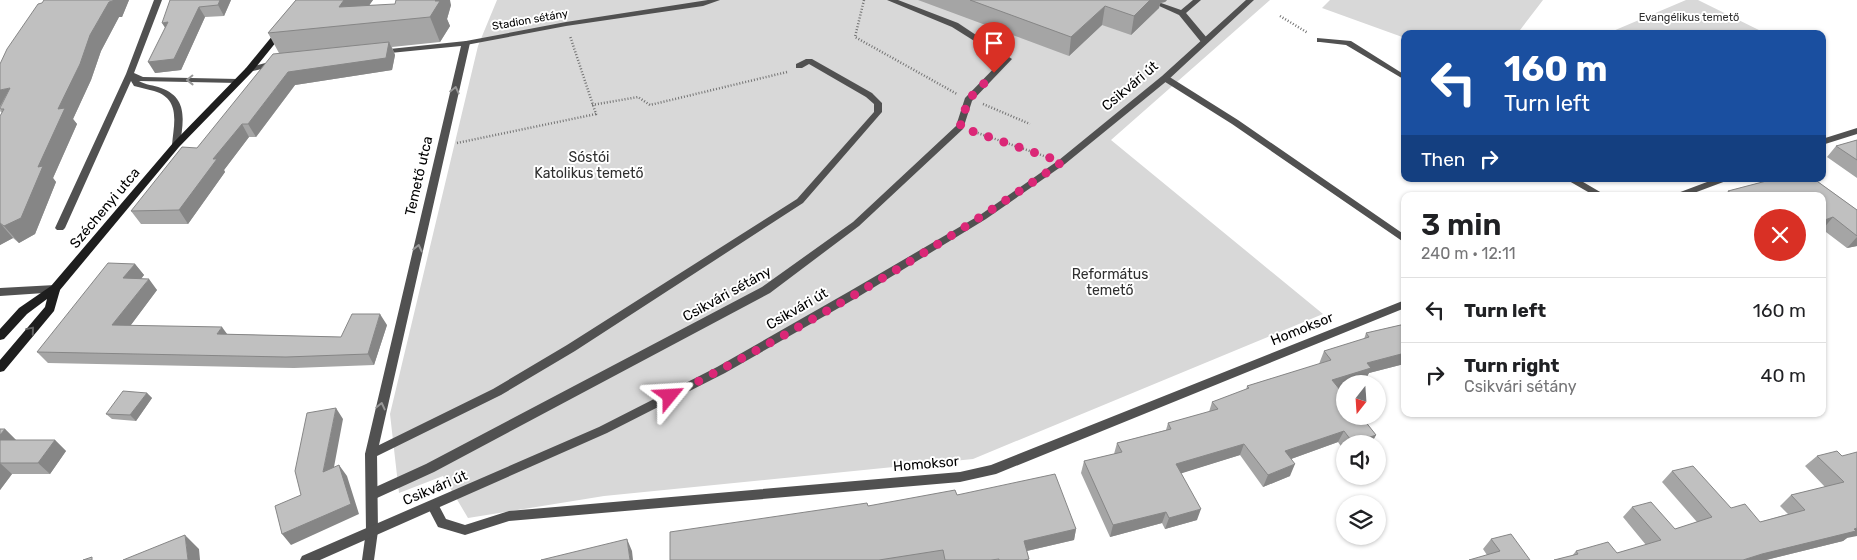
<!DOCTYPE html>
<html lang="en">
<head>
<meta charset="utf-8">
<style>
	body { margin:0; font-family:Rubik,sans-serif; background:#f6f6f6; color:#202124; height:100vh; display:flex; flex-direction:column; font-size:19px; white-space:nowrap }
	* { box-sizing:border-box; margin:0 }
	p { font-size:16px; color:#757577 }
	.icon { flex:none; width:28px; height:28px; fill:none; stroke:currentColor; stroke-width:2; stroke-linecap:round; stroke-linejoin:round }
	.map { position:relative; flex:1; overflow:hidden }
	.panel { position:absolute; left:1401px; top:192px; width:425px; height:225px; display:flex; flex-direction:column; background:#fff; border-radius:10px; box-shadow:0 1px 4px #0004 }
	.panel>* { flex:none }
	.guide { position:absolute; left:1401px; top:30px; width:425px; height:152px; border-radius:10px; box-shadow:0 1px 4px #0004; background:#1a4fa0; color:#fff; overflow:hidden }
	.needle { width:32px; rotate:197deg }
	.tools { position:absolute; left:1336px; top:375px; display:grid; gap:10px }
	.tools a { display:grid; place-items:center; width:50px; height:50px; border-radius:50%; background:#fff; box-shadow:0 1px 4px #0004; font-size:25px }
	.pin { position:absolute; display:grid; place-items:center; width:42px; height:42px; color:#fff; margin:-51px -21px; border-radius:50% 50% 50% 0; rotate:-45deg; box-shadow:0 0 5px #0007 }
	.pin .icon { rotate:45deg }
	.me { position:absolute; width:55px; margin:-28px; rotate:63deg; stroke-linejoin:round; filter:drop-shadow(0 0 4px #0008) }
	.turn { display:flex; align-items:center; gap:18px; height:105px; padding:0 20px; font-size:22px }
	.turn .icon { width:65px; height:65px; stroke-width:2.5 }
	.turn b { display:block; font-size:35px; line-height:42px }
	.then { display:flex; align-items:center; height:48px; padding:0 20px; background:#0003; gap:10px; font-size:19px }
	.round { display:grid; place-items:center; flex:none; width:52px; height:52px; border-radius:26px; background:#f6f6f6 }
	.head { display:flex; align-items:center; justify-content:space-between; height:85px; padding:0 20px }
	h1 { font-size:30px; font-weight:600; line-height:38px }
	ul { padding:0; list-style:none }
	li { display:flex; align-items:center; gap:15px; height:65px; padding:0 20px; border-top:1px solid #e0e0e0 }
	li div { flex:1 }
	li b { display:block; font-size:19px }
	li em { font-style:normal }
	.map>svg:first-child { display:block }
</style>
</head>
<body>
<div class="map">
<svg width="1857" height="560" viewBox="0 0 1857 560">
	<rect width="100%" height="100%" fill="#fff"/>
	<path fill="#d8d8d8" d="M 497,0 L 1270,0 L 1111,140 L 1323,314 L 973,459 L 604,496 L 468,518 L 443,476 L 399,493 L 390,414 L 478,46 Z
		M 1330,0 L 1543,0 L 1517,34 L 1405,34 L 1405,38 L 1322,8 Z
		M 1686,0 L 1698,0 L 1767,34 L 1606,34 Z"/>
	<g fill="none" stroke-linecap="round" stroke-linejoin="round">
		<path stroke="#737373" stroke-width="2.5" stroke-dasharray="1 2" stroke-linecap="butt" d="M 864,0 L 855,37 L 957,94
			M 1280,16 L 1308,33
			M 983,104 L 1030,124
			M 592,105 L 638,97 L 650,105 L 787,72
			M 972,131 L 1047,157
			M 457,143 L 596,114 L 570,36"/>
		<path fill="#515151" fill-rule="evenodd" d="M 1317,38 L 1351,41 L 1405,75 L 1405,80 L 1346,45 L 1320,42 L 1317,42 Z
			M 806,59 L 812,59 L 872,93 L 882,103 L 882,112 L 803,203 L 575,351 L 501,395 L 375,457 L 371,459 L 367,457 L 365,454 L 367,451 L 493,389 L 567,345 L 797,199 L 874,112 L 874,104 L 866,97 L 809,64 L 802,68 L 796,68 L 796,64 Z
			M 1162,76 L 1168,76 L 1238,120 L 1405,235 L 1405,243 L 1232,124 L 1162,80 Z
			M 1568,179 L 1578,179 L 1607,196 L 1595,196 L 1569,181 Z"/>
		<path fill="#515151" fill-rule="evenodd" d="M 708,0 L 720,0 L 703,6 L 566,26 L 466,45 L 462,43 L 466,41 L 566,22 Z
			M 887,0 L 898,0 L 958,23 L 1012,59 L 972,101 L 963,129 L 859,226 L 770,293 L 434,472 L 377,498 L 373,499 L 369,498 L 367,494 L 369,490 L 426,464 L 762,287 L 853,222 L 956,126 L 965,98 L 1003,59 L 952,27 Z
			M 1193,0 L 1201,0 L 1186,13 L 1207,38 L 1207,42 L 1201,42 L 1179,15 L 1157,5 L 1161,3 L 1181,10 Z"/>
		<path fill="#515151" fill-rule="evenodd" d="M 154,0 L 162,0 L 134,73 L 143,77 L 238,79 L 242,81 L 238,83 L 139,81 C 145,85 154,85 161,88 C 189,98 183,122 180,145 L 176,148 L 172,145 C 174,123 181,99 154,91 C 147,89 141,88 134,86 L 131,81 L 65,228 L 63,230 L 57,230 L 55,228 L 126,74 Z
			M 466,41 L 470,43 L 377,454 L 378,531 L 374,560 L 362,560 L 366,531 L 365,454 L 461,46 L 380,54 L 376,52 L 380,50 Z
			M 273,61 L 276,61 L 280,63 L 279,65 L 249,72 L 245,70 L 246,68 Z
			M 1857,128 L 1857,134 L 1822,145 L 1822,139 Z
			M 1715,179 L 1728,179 L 1726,181 L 1686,196 L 1673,196 L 1675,194 Z
			M 55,285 L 60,289 L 59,292 L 0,296 L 0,288 Z
			M 1405,300 L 1405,308 L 996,474 L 960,482 L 509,521 L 465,535 L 438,527 L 427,506 L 429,502 L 433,501 L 437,502 L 446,519 L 465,525 L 509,511 L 960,472 L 991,465 Z"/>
		<path fill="#515151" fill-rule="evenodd" d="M 1246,0 L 1254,0 L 1168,80 L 1065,164 L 986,219 L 858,297 L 725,373 L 607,433 L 320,560 L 300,560 L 302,556 L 599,427 L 717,367 L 850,291 L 980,215 L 1059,160 L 1162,76 Z"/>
		<path fill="#1e1e1e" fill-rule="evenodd" d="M 278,29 L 281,29 L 285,31 L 252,72 L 179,147 L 60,290 L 54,311 L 4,371 L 0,372 L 0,360 L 45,307 L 47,299 L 27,314 L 4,339 L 0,340 L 0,329 L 19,308 L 51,286 L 173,143 L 246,68 Z"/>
	</g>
	<path fill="#a5a5a5" d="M 44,0 L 129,0 L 122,17 L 119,17 L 101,51 L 91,80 L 73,119 L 77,124 L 53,178 L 56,182 L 35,234 L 19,243 L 13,238 L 0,245 L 2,113 L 0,111 Z
		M 170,0 L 231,0 L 224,16 L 205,17 L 181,70 L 155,73 L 165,28 Z
		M 296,0 L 373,0 L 369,5 L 451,5 L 447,19 L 450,26 L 440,42 L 392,47 L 395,55 L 392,70 L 295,85 L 256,137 L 249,137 L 224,170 L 225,172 L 188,224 L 141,224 L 131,211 L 197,148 L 279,53 L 268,33 Z
		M 918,0 L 1167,0 L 1165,2 L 1160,3 L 1159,8 L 1131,35 L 1102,25 L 1069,56 Z
		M 1857,140 L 1857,178 L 1827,157 L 1836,146 Z
		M 1774,179 L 1814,179 L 1857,210 L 1857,246 L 1847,248 L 1822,229 L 1822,196 L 1724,196 L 1728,191 Z
		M 135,264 L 144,275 L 141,279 L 157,290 L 130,326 L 228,334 L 341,337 L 387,325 L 374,365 L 294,368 L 48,363 L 37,352 Z
		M 1405,324 L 1405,365 L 1404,364 L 1369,373 L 1365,380 L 1345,384 L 1345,386 L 1339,388 L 1376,435 L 1371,444 L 1345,444 L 1345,452 L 1338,442 L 1291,459 L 1290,476 L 1263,487 L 1240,455 L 1181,473 L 1197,520 L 1165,529 L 1162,523 L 1110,537 L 1081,473 L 1084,461 L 1114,454 L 1117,443 L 1166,430 L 1168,423 L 1209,412 L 1212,402 L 1246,390 L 1247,386 L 1319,364 L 1324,351 L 1364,339 L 1366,333 Z
		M 147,393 L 152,398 L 136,421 L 112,419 L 106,414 Z
		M 0,429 L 5,429 L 16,440 L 55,440 L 66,451 L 50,474 L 12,474 L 0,490 Z
		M 1817,456 L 1842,456 L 1847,538 L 1843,541 L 1766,560 L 1554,560 L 1572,556 L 1576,551 L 1617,553 L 1646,545 L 1623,517 L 1632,507 L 1675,529 L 1697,522 L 1662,482 L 1672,471 L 1731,508 L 1760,522 L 1788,514 L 1780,506 L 1791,495 L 1825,487 L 1805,466 Z
		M 957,495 L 1076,529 L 1074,540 L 1027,551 L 1029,560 L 670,560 L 868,506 Z
		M 1491,539 L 1530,560 L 1487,555 L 1483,549 Z"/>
	<path fill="#868686" d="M 113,0 L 129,0 L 122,17 L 119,17 L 101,51 L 91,80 L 73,119 L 77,124 L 53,178 L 56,182 L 35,234 L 19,243 L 4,226 L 38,167 L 58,109 L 90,35 L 109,2 Z
		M 220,0 L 231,0 L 224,16 L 218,5 Z
		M 344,0 L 373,0 L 356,24 L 339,7 Z
		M 436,0 L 450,0 L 451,5 L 447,19 L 450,26 L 440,42 L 430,17 Z
		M 1150,0 L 1167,0 L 1165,2 L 1160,3 L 1159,8 L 1131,35 L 1134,16 Z
		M 1105,6 L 1102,25 L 1069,56 L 1071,37 Z
		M 199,7 L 205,17 L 181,70 L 155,73 L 148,62 Z
		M 168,22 L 169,34 L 162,23 Z
		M 389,42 L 395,55 L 392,70 L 295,85 L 256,137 L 248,124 L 288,72 Z
		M 10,88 L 0,107 L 0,90 Z
		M 242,124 L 249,137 L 224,170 L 225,172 L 188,224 L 179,210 L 213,159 Z
		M 1833,217 L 1823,229 L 1822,229 L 1822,221 Z
		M 0,223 L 13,238 L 0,245 Z
		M 1857,237 L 1857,246 L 1847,248 Z
		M 135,264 L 144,275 L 132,290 L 123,278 Z
		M 149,279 L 157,290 L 122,337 L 112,325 Z
		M 380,314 L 387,325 L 374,365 L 368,354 Z
		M 222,327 L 230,338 L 217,334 Z
		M 1405,353 L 1405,362 L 1404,364 L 1369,373 L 1365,380 L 1353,384 L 1345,384 L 1345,386 L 1327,392 L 1332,380 L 1367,363 Z
		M 147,393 L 152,398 L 136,421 L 130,415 Z
		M 336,408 L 343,419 L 331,483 L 323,472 Z
		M 5,429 L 16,440 L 8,451 L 0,444 L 0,435 Z
		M 1344,431 L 1338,442 L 1280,463 L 1285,451 Z
		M 1376,435 L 1371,444 L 1352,444 L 1353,443 Z
		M 55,440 L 66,451 L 50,474 L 38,463 Z
		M 1244,444 L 1240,455 L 1173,476 L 1176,464 Z
		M 0,463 L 12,474 L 0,490 Z
		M 1295,464 L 1290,476 L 1263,487 L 1268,475 Z
		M 339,465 L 347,476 L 359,514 L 291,545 L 282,534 Z
		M 1201,509 L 1197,520 L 1165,529 L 1169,518 Z
		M 1166,512 L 1162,523 L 1110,537 L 1113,525 Z
		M 1857,528 L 1857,536 L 1847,538 L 1843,541 L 1766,560 L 1743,560 L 1762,554 Z
		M 1076,529 L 1074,540 L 1022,552 L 1024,541 Z
		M 185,535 L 199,549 L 200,560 L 188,560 Z
		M 627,539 L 632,551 L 633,560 L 630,560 Z"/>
	<path fill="#c0c0c0" stroke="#868686" d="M 44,0 L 113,0 L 113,1 L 109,2 L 90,35 L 80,64 L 58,109 L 65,108 L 38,167 L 43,166 L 21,218 L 4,226 L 0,223 L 0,116 L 4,109 L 0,109 L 0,108 L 10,88 L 0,90 L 0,64 L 7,49 L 38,4 L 42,3 Z
		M 170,0 L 220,0 L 218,5 L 199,7 L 174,59 L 148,62 L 168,22 L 162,23 Z
		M 296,0 L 344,0 L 339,7 L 395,4 L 396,0 L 436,0 L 435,1 L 440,1 L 430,17 L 268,33 Z
		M 970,0 L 1150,0 L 1134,16 L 1105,6 L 1071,37 Z
		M 389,42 L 386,58 L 288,72 L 248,124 L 242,124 L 213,159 L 217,159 L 179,210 L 131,211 L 182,147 L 197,148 L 273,54 Z
		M 1857,140 L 1857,160 L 1836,146 Z
		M 1774,179 L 1814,179 L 1857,210 L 1857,236 L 1833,217 L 1822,221 L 1822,196 L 1735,196 L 1728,191 Z
		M 108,263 L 135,264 L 123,278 L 149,279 L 112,325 L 222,327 L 217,334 L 341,337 L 352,314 L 380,314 L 368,354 L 286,357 L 37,352 Z
		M 1405,324 L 1405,353 L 1367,363 L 1371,368 L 1332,380 L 1345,396 L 1345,416 L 1361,416 L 1376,435 L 1353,443 L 1344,431 L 1285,451 L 1295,464 L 1268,475 L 1244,444 L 1176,464 L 1201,509 L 1169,518 L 1166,512 L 1113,525 L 1084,461 L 1122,452 L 1117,443 L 1171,429 L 1168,423 L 1218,409 L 1212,402 L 1249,388 L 1247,386 L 1331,360 L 1324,351 L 1369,337 L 1366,333 Z
		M 123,391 L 147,393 L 130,415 L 106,414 Z
		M 336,408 L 323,472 L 339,465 L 351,504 L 282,534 L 275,506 L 301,495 L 295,471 L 307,413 Z
		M 0,429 L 5,429 L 0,435 Z
		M 0,440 L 55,440 L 38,463 L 0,463 Z
		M 1837,451 L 1842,456 L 1857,452 L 1857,528 L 1854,529 L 1856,531 L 1762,554 L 1743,560 L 1554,560 L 1578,554 L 1576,551 L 1608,542 L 1617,553 L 1661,540 L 1632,507 L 1651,502 L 1675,529 L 1712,517 L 1672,471 L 1693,466 L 1731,508 L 1745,504 L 1760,522 L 1805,510 L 1791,495 L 1844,482 L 1817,456 Z
		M 1055,474 L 1076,529 L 1024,541 L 1029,559 L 1024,560 L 999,560 L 999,559 L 991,560 L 945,560 L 943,550 L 879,560 L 670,560 L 670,532 L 867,503 L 868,506 L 955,490 L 957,495 Z
		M 1511,534 L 1530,560 L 1469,560 L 1500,551 L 1491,539 Z
		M 185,535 L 188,560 L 123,560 Z
		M 627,539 L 630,560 L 541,560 Z
		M 92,557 L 92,560 L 83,560 Z"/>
	<defs><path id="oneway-chevron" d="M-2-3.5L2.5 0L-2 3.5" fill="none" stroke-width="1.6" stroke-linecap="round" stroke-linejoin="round" transform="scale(1.25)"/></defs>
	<g stroke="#979797">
		<use href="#oneway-chevron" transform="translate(190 80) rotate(179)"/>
		<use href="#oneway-chevron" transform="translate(455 90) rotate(-77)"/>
		<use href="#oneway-chevron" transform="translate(418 248) rotate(-77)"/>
		<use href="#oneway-chevron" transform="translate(381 406) rotate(-77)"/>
	</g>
	<use stroke="#626262" href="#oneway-chevron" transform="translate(31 330) rotate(-50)"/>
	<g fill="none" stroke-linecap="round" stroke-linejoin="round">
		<path stroke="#db2777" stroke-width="9" stroke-dasharray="0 16.2" d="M 670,396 C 805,327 937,249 1062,162 L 960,127 L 968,100 L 994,73"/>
	</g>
	<g text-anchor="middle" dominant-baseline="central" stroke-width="4" stroke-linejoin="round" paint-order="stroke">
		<g font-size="11" fill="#2f2f2f" stroke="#fff">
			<text x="1689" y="17">Evangélikus temető</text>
		</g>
		<g font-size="11" fill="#000" stroke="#fff">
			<text transform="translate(530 20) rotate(-10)">Stadion sétány</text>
		</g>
		<g font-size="14" fill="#000" stroke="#fff">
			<text transform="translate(1130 86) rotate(-40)">Csikvári út</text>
			<text transform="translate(419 176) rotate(-77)">Temető utca</text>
			<text transform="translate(105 208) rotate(-50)">Széchenyi utca</text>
			<text transform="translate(727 294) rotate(-29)">Csikvári sétány</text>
			<text transform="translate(797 309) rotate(-30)">Csikvári út</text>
			<text transform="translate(1302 329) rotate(-22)">Homoksor</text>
			<text transform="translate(926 464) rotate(-5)">Homoksor</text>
			<text transform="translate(435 488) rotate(-23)">Csikvári út</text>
		</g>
		<g font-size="14" fill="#2f2f2f" stroke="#fff">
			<text x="589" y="157">Sóstói<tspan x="589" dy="16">Katolikus temető</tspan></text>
			<text x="1110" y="274">Református<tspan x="1110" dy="16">temető</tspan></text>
		</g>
	</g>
</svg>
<div class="tools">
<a><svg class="needle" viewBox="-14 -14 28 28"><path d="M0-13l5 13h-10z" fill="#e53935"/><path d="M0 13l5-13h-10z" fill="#757577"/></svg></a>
<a><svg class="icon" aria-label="sound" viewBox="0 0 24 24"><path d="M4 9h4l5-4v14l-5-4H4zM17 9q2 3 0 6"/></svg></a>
<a><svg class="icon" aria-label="layers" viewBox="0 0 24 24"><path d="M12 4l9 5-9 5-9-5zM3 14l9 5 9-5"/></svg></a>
</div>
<div class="pin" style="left:994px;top:73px;background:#d93025"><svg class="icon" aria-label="arrive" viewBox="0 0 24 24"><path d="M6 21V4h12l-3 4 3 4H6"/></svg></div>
<svg class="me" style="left:670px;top:396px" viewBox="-20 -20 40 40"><path d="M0-17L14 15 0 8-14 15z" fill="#db2777" stroke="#fff" stroke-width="4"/></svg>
<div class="guide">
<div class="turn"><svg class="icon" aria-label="left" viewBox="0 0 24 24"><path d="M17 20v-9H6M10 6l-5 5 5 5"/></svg><div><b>160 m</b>Turn left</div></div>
<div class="then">Then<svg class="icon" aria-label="right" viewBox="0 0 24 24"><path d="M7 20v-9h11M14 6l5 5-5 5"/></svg></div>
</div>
<section class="panel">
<div class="head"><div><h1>3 min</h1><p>240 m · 12:11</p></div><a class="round" style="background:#d93025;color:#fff"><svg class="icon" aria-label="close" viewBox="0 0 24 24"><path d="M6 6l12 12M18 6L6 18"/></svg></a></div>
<ul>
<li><svg class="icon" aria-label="left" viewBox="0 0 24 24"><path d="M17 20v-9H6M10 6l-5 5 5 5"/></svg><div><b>Turn left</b></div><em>160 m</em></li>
<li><svg class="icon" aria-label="right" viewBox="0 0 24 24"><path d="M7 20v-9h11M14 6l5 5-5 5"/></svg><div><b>Turn right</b><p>Csikvári sétány</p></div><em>40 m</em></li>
</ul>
</section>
</div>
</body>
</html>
